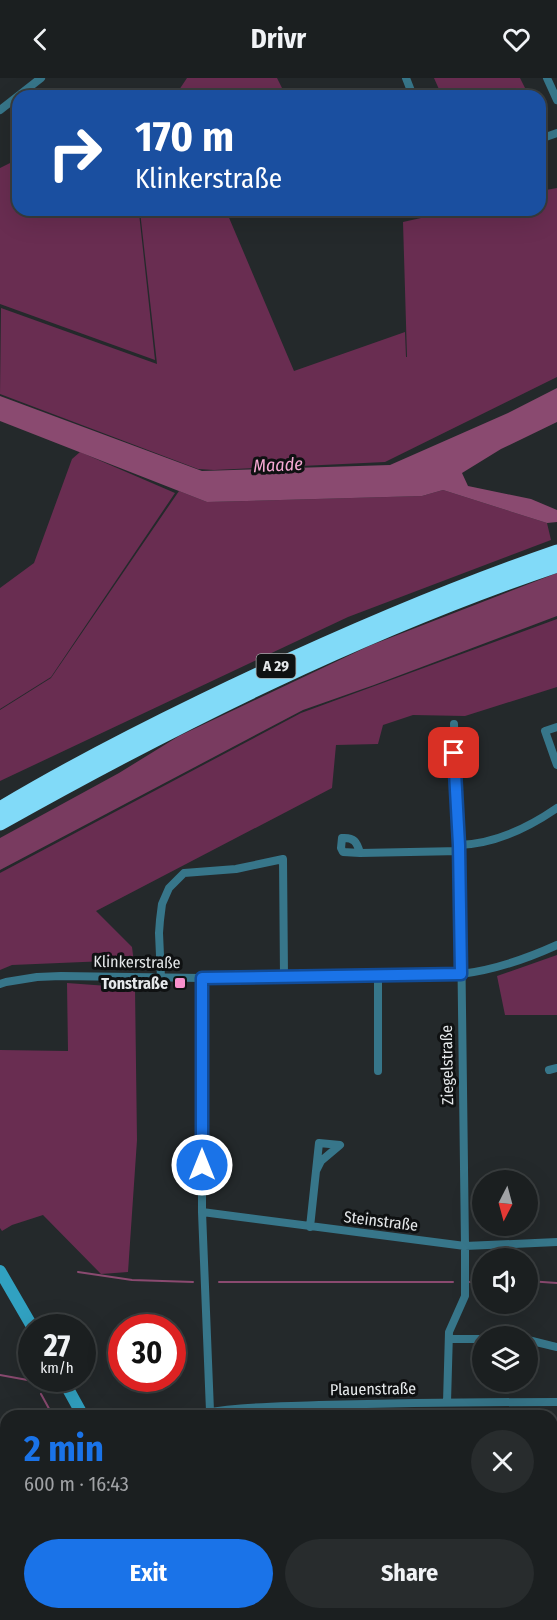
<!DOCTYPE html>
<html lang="en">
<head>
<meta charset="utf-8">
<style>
	body { margin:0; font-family:"Fira Sans Condensed",sans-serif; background:#282c2d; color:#f1f3f6; height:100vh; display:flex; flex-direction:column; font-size:22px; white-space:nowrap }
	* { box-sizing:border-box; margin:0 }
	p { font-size:20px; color:#a0a2a5 }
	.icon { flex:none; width:33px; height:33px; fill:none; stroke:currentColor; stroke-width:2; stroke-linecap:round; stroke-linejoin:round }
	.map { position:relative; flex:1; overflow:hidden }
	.details { position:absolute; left:0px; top:1332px; width:558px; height:210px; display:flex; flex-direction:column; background:#1b1f20; border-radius:18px 18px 0 0; box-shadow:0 6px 24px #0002,0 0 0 2px #393d3e }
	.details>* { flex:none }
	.hud { position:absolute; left:12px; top:12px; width:534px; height:126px; border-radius:18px; box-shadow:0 6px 24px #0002,0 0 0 2px #393d3e; background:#1a4fa0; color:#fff; overflow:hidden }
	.needle { width:39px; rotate:186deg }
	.buttons { position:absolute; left:472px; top:1092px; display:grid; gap:12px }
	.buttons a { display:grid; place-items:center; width:66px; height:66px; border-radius:50%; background:#1b1f20; box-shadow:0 6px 24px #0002,0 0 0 2px #393d3e; font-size:30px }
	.speed { position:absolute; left:18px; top:1236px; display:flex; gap:12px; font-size:30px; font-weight:700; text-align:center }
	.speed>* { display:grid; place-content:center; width:78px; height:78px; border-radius:50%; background:#1b1f20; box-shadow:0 6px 24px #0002,0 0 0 2px #393d3e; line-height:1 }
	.speed small { font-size:15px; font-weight:400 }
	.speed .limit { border:9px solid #d22; background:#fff; color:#111 }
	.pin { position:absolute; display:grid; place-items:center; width:51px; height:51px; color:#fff; margin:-26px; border-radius:12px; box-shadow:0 3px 9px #0006 }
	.me { position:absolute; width:66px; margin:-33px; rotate:0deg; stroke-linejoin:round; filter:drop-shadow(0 0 4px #0008) }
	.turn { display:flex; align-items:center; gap:21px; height:126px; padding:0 24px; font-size:27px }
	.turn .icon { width:78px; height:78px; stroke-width:2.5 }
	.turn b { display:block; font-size:42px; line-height:51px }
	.round { display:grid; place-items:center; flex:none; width:63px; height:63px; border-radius:32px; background:#282c2d }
	.summary { display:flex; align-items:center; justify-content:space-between; height:102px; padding:0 24px }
	h1 { font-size:36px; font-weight:700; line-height:45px; color:#1a73e8 }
	.cta { display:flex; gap:12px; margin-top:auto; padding:12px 24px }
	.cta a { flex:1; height:69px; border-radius:36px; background:#1a73e8; color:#fff; font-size:24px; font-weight:700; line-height:69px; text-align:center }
	.cta a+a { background:#282c2d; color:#f1f3f6 }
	header { display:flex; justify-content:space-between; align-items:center; height:78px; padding:0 24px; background:#1b1f20; font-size:27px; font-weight:700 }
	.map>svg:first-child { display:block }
</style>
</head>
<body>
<header><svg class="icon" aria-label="back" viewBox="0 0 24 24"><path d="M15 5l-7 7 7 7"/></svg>Drivr<svg class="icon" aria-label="heart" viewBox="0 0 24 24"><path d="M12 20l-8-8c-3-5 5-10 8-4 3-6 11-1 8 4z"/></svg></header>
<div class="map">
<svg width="557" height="1542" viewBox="0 0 557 1542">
	<rect width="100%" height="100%" fill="#24292b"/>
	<path fill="#692d51" d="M 187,0 L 277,0 L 286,18 L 175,18 Z
		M 434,0 L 520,0 L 529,18 L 442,18 Z
		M 18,81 L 18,132 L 132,132 L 139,135 L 155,282 L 0,226 L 0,90 Z
		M 557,110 L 557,299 L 385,384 L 214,392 L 198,391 L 0,316 L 1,230 L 157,286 L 140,133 L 138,132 L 233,132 L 227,135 L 294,293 L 405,254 L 406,279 L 407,279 L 403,144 L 457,132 L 540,132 L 540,113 Z
		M 80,374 L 175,415 L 51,599 L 0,631 L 0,510 L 34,485 L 72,381 Z
		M 443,412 L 547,445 L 551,462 L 348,539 L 0,703 L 0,632 L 51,600 L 179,413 L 207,424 L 422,418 Z
		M 557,541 L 557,609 L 465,638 L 413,637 L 383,647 L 378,666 L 336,667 L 332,710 L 96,833 L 132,869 L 134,885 L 107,883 L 12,887 L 0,892 L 0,795 L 301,635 Z
		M 557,877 L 557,937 L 505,937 L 497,898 Z
		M 67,905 L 135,910 L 137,1062 L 128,1194 L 101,1196 L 43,1137 L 12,1147 L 2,1153 L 0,1150 L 0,972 L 68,973 Z
		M 433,1536 L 519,1536 L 520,1541 L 437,1542 L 437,1539 Z"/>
	<path fill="#793b60" d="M 557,495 L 557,538 L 374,607 L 303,632 L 0,792 L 0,760 L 119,695 L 179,658 L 369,568 Z"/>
	<path fill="#8a4a70" d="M 557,310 L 557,344 L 501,371 L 462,395 L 468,408 L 531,421 L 557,432 L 557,444 L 547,445 L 443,412 L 422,418 L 207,424 L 0,343 L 0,318 L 202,393 L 390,387 L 508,335 Z"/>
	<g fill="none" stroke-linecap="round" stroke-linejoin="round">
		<path stroke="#8a4a70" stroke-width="2" d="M 78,1194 L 132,1202 L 193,1204
			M 528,1203 L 557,1205
			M 219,1204 L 453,1204
			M 470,1204 L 483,1204
			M 0,1297 L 33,1303 L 36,1308
			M 41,1316 L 53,1338
			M 552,1375 L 557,1389
			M 552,1431 L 557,1430
			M 472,1536 L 477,1542
			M 515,1542 L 517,1538 L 516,1536"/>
		<path stroke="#37768a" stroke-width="8" d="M 406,0 L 413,18
			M 547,0 L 557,22
			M 0,32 L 41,0
			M 540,61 L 557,55
			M 557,649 L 545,653 L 557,687
			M 459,767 C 495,766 528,750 557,730
			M 360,775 C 357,764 354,759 342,760 L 341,770 L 343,774 L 360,775 L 460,773
			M 378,898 L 378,993
			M 161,900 L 159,855 L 160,842 L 162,826 L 169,810 L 184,795 L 236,791 L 283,781 L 284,899
			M 202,900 L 202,1134 L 210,1333
			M 0,906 L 6,904 L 37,899 L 61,898 L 202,900 L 461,896 C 495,892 526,881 557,867
			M 549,992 L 557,990
			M 202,1134 L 465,1168 L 557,1164
			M 310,1149 L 316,1093 L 321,1083 L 340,1067 L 319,1065 L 316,1093
			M 449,1261 L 483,1261
			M 528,1262 L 557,1269
			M 447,1324 L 449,1254 L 465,1218 L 465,1168 L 460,773 C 458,730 455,688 454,646
			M 191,1338 C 233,1328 276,1329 319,1327 C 398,1325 478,1324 557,1324
			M 0,1424 L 6,1420
			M 0,1501 L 6,1513
			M 18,1536 L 21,1542"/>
		<path stroke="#31a1c1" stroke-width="12" d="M 0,1193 L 33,1250
			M 62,1300 L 83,1338
			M 197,1536 L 200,1542"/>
		<path stroke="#81daf8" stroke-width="15" d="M 0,731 C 65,692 133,657 201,624 C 317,568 435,516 557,474
			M 0,745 C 178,645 363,553 557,487"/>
	</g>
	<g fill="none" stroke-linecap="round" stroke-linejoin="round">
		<g stroke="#114b97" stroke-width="15">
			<path id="route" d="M 202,1087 L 202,900 L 461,896 L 459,767 L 454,675"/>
		</g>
		<use href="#route" stroke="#1a73e8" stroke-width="10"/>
	</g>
	<rect fill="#f890cc" stroke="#0f1112" stroke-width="2" x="174" y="899" width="12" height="12" rx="3"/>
	<g text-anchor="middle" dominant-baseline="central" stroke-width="6" stroke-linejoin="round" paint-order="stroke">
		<rect fill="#0f1112" stroke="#a5a8a9" stroke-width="1.5" x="256.5" y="576" width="39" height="24" rx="4.5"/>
		<g font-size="15" font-weight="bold" fill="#e5e8ea">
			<text x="276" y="588">A 29</text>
		</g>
		<g font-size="16" fill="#e5e8ea" stroke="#0f1112">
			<text transform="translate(137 884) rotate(1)">Klinkerstraße</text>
			<text transform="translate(447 987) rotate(-91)">Ziegelstraße</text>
			<text transform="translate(381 1143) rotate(7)">Steinstraße</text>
			<text transform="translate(373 1311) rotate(-1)">Plauenstraße</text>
		</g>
		<g font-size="16" font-weight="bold" fill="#e5e8ea" stroke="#0f1112" text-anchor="end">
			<text x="168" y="905">Tonstraße</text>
		</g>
		<g font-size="18" font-style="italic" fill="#f5a9d3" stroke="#0f1112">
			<text transform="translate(278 387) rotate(-3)">Maade</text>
		</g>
	</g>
</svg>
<div class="buttons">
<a><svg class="needle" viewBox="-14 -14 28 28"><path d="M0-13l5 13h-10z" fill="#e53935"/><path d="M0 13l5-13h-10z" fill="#a0a2a5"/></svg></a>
<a><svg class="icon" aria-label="sound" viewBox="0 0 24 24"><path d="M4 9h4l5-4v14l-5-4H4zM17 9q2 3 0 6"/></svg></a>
<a><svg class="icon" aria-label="layers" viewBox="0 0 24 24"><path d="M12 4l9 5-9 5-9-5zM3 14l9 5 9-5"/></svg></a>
</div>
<div class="speed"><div>27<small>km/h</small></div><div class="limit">30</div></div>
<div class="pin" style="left:454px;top:675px;background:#d93025"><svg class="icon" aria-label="arrive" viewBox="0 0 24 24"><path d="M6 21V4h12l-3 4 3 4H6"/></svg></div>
<svg class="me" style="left:202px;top:1087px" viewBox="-20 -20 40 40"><circle r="17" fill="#1a73e8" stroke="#fff" stroke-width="3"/><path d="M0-11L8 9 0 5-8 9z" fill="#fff"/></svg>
<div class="hud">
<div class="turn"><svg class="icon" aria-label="right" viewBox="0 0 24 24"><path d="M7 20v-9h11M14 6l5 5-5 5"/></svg><div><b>170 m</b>Klinkerstraße</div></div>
</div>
<section class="details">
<div class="summary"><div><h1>2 min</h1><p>600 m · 16:43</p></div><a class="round"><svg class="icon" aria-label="close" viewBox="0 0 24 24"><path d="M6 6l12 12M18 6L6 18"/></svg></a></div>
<div class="cta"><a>Exit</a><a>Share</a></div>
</section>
</div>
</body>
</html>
